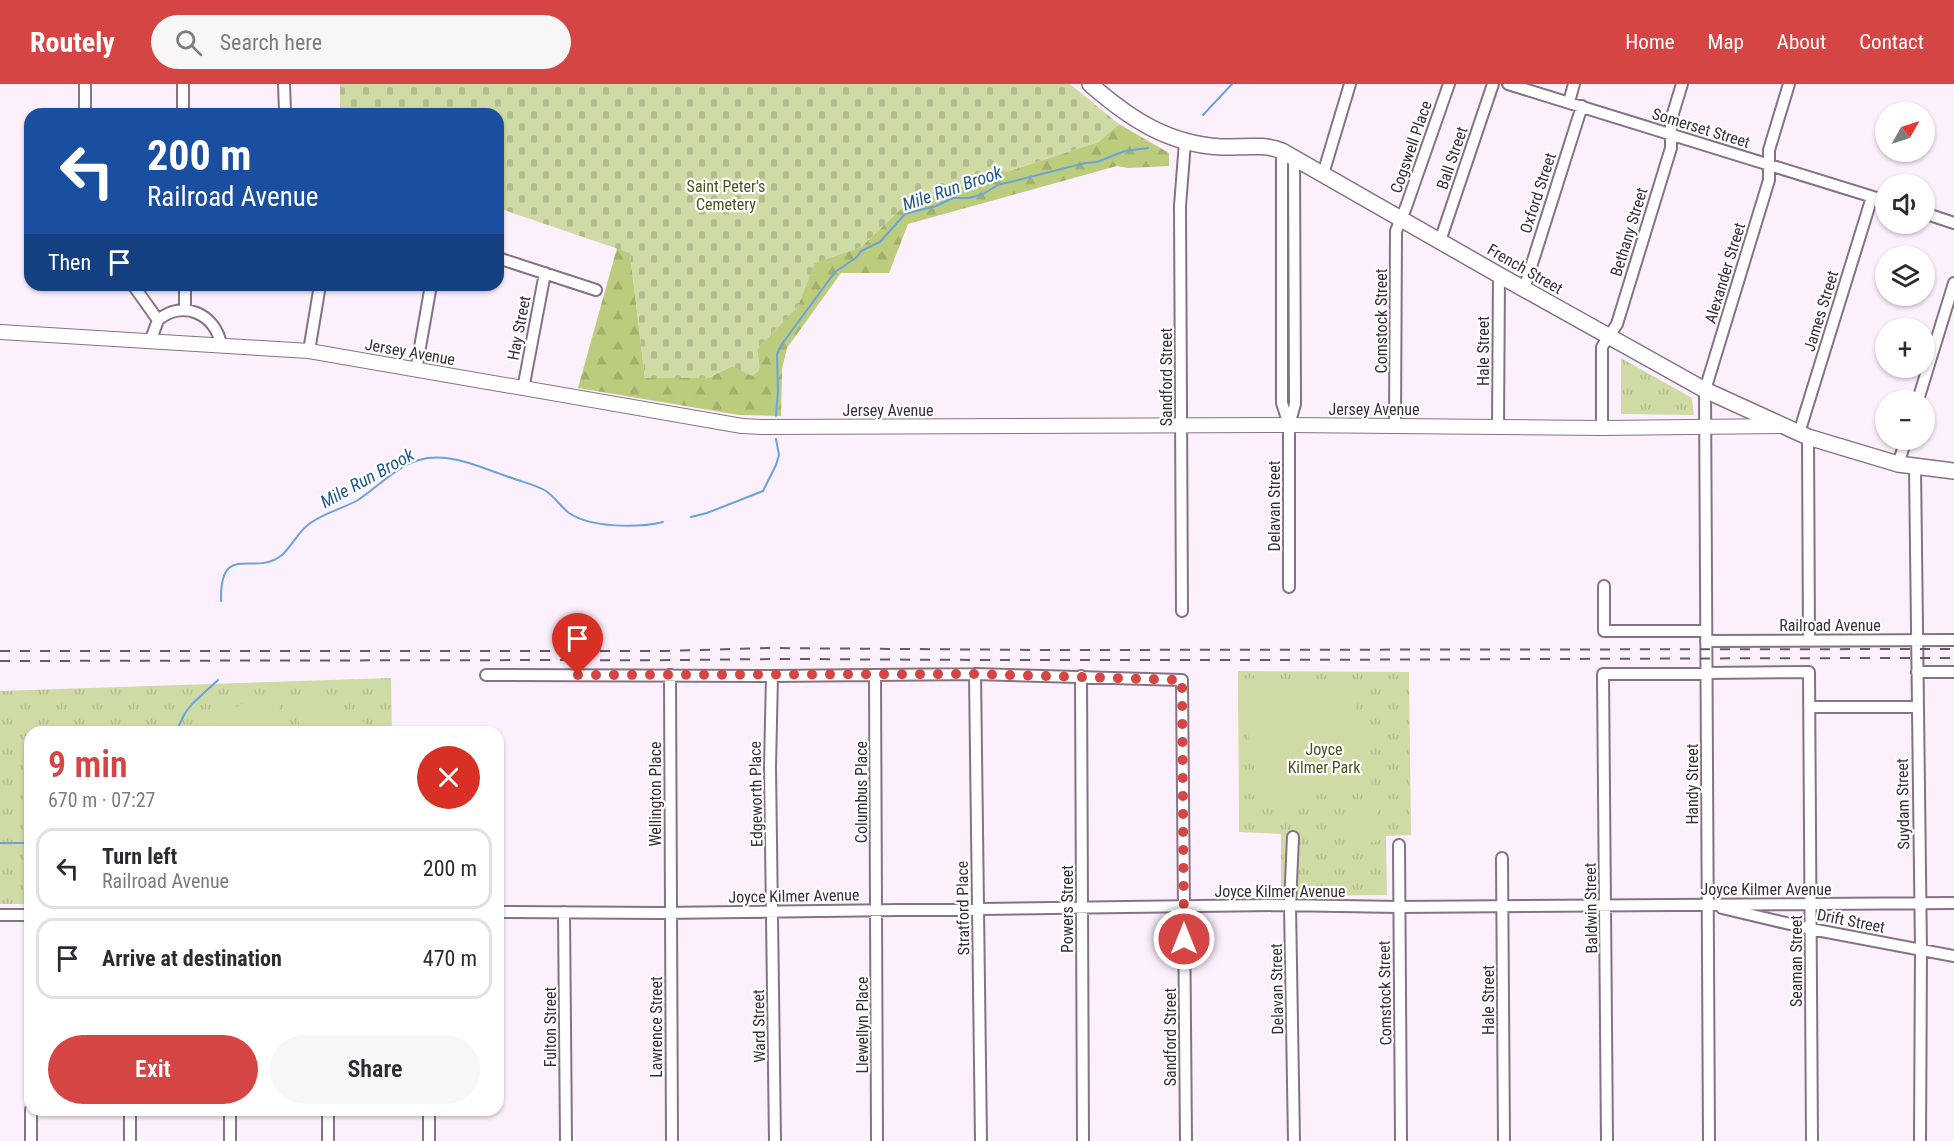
<!DOCTYPE html>
<html lang="en">
<head>
<meta charset="utf-8">
<style>
	body { margin:0; font-family:"Roboto Condensed",sans-serif; background:#f7f7f7; color:#2b2b33; height:100vh; display:flex; flex-direction:column; font-size:22px; white-space:nowrap }
	* { box-sizing:border-box; margin:0 }
	p { font-size:20px; color:#7c7c81 }
	.icon { flex:none; width:33px; height:33px; fill:none; stroke:currentColor; stroke-width:2; stroke-linecap:round; stroke-linejoin:round }
	.map { position:relative; flex:1; overflow:hidden }
	.details { position:absolute; left:24px; top:642px; width:480px; height:390px; display:flex; flex-direction:column; background:#fff; border-radius:18px; box-shadow:0 2px 4px #0004 }
	.details>* { flex:none }
	.hud { position:absolute; left:24px; top:24px; width:480px; height:183px; border-radius:18px; box-shadow:0 2px 4px #0004; background:#1a4fa0; color:#fff; overflow:hidden }
	.needle { width:39px; rotate:51deg }
	.controls { position:absolute; left:1875px; top:18px; display:grid; gap:12px }
	.controls a { display:grid; place-items:center; width:60px; height:60px; border-radius:50%; background:#fff; box-shadow:0 2px 4px #0004; font-size:30px }
	.pin { position:absolute; display:grid; place-items:center; width:51px; height:51px; color:#fff; margin:-62px -26px; border-radius:50% 50% 50% 0; rotate:-45deg; box-shadow:0 0 6px #0007 }
	.pin .icon { rotate:45deg }
	.me { position:absolute; width:66px; margin:-33px; rotate:0deg; stroke-linejoin:round; filter:drop-shadow(0 0 4px #0008) }
	.turn { display:flex; align-items:center; gap:21px; height:126px; padding:0 24px; font-size:27px }
	.turn .icon { width:78px; height:78px; stroke-width:2.5 }
	.turn b { display:block; font-size:42px; line-height:51px }
	.then { display:flex; align-items:center; height:57px; padding:0 24px; background:#0003; gap:12px; font-size:22px }
	.round { display:grid; place-items:center; flex:none; width:63px; height:63px; border-radius:32px; background:#f7f7f7 }
	.overview { display:flex; align-items:center; justify-content:space-between; height:102px; padding:0 24px }
	h1 { font-size:36px; font-weight:600; line-height:45px; color:#d44543 }
	.primary-button { display:flex; gap:12px; margin-top:auto; padding:12px 24px }
	.primary-button a { flex:1; height:69px; border-radius:36px; background:#d44543; color:#fff; font-size:24px; font-weight:600; line-height:69px; text-align:center }
	.primary-button a+a { background:#f7f7f7; color:#2b2b33 }
	ul { padding:0; list-style:none }
	li { display:flex; align-items:center; gap:18px; height:81px; margin:0 12px 9px; padding:0 12px; border:3px solid #e1e1e2; border-radius:18px }
	li div { flex:1 }
	li b { display:block; font-size:22px }
	li em { font-style:normal }
	header { display:flex; align-items:center; gap:36px; box-sizing:border-box; height:84px; padding:0 30px; background:#d44543; color:#fff }
	header strong { font-size:28px }
	nav { display:flex; gap:33px; margin-inline-start:auto; font-size:21px }
	.search { width:420px; height:54px; background:#f7f7f7; display:flex; align-items:center; gap:15px; box-sizing:border-box; padding:0 21px; border-radius:33px; color:#7c7c81; font-size:22px }
	.map>svg:first-child { display:block }
</style>
</head>
<body>
<header>
<strong>Routely</strong>
<div class="search"><svg class="icon" aria-label="search" viewBox="0 0 24 24"><circle cx="10" cy="10" r="6"/><path d="M15 15l6 6"/></svg>Search here</div>
<nav><a>Home</a><a>Map</a><a>About</a><a>Contact</a></nav>
</header>
<div class="map">
<svg width="1954" height="1057" viewBox="0 0 1954 1057">
	<defs>
		<pattern id="grass-tufts" width="24" height="20" patternUnits="userSpaceOnUse" patternTransform="scale(1.5)"><rect width="24" height="20" fill="#cedba5"/><path d="M3 7l-1-3M5 7V3M7 7l1-3M15 17l-1-3M17 17v-4M19 17l1-3" fill="none" stroke="#b2bc8f"/></pattern>
		<pattern id="forest-firs" width="22" height="20" patternUnits="userSpaceOnUse" patternTransform="scale(1.5)"><rect width="22" height="20" fill="#bbcd7d"/><path d="M5 1l3.5 6h-7zM16 11l3.5 6h-7z" fill="#a1b06d"/></pattern>
		<pattern id="cemetery-stones" width="16" height="16" patternUnits="userSpaceOnUse" patternTransform="scale(1.5)"><rect width="16" height="16" fill="#cedba5"/><path d="M2 7V4a2 2 0 0 1 4 0v3zM10 15v-3a2 2 0 0 1 4 0v3z" fill="#b2bc8f"/></pattern>
	</defs>
	<rect width="100%" height="100%" fill="#fdf0fd"/>
	<path fill="url(#grass-tufts)" d="M 1621,274 L 1692,314 L 1694,331 L 1621,330 Z
		M 1238,587 L 1409,588 L 1411,751 L 1386,752 L 1387,811 L 1281,812 L 1281,750 L 1239,748 Z
		M 391,594 L 392,648 L 30,648 L 30,820 L 0,820 L 0,607 Z"/>
	<path fill="url(#forest-firs)" d="M 1119,40 L 1169,69 L 1169,82 L 1128,84 L 1117,82 L 908,140 L 889,189 L 841,189 L 787,264 L 782,285 L 781,332 L 739,331 L 578,304 L 617,164 L 630,169 L 645,294 L 708,294 L 732,282 L 760,286 L 757,265 L 798,222 L 814,179 L 861,163 L 905,121 L 1098,58 Z"/>
	<path fill="url(#cemetery-stones)" d="M 340,0 L 1070,0 L 1119,40 L 1098,58 L 905,121 L 861,163 L 815,179 L 798,222 L 757,265 L 760,286 L 752,292 L 732,282 L 708,294 L 645,294 L 630,169 L 498,124 L 498,30 L 340,30 Z"/>
	<path fill="#cedba5" d="M 1239,594 L 1340,596 C 1356,613 1375,680 1371,703 L 1317,707 L 1307,714 L 1285,718 L 1279,715 L 1274,719 L 1266,717 L 1260,710 L 1262,703 L 1257,699 Z
		M 299,614 L 323,615 L 364,638 L 371,648 L 299,648 Z
		M 278,615 L 280,648 L 206,648 L 209,642 L 241,620 Z
		M 1377,719 L 1378,758 L 1353,759 L 1351,720 Z"/>
	<g fill="none" stroke-linecap="round" stroke-linejoin="round">
		<path stroke="#6aa2de" stroke-width="2" d="M 1203,31 L 1232,0
			M 776,332 L 778,307 L 777,270 L 782,260 L 835,188 L 857,173 L 861,167 L 880,158 L 905,130 L 936,122 L 953,114 L 969,114 L 983,110 L 998,101 L 1085,79 L 1097,78 L 1125,67 L 1148,64
			M 691,433 L 707,429 L 763,407 L 776,381 L 779,371 L 776,355
			M 221,517 C 220,456 254,494 282,471 C 292,462 298,448 309,440 C 323,429 342,425 358,416 C 378,403 395,383 419,376 C 449,367 484,385 512,394 C 523,398 536,401 546,407 C 555,413 561,423 569,429 C 591,444 638,444 663,438
			M 176,648 L 185,629 L 193,619 L 218,596
			M 0,759 L 30,759"/>
		<g stroke="#867285" stroke-width="14">
			<path id="minor" d="M 85,0 L 85,30
				M 183,0 L 183,30
				M 1508,0 L 1886,117
				M 1569,18 L 1574,0
				M 283,30 L 285,27 L 284,0
				M 1282,67 L 1282,319 L 1289,341 L 1289,503
				M 1323,90 L 1350,0
				M 1924,129 L 1954,139
				M 1440,157 L 1493,0
				M 498,174 L 596,206
				M 133,201 L 158,236
				M 185,201 L 185,226
				M 1524,205 L 1582,22
				M 150,258 L 158,236 C 183,215 216,230 221,261
				M 309,267 L 320,201
				M 416,286 L 431,201
				M 523,305 L 545,189
				M 1918,316 L 1954,199
				M 1289,341 L 1295,320 L 1294,73
				M 1395,341 L 1396,147 L 1406,123 L 1449,0
				M 1498,343 L 1499,191
				M 1602,344 L 1602,263 L 1617,240 L 1671,64 L 1671,36 L 1682,0
				M 1799,349 L 1872,113
				M 1808,353 L 1809,556
				M 1898,380 L 1906,356
				M 1915,383 L 1921,867 L 1920,1057
				M 1604,502 L 1604,547 L 1706,547
				M 1182,527 L 1180,122 L 1185,58
				M 1706,557 L 1954,556
				M 1917,588 L 1954,588
				M 975,590 L 981,1057
				M 486,591 L 772,592 L 975,590 L 1182,596 L 1186,1057
				M 670,591 L 672,1057
				M 875,591 L 877,1057
				M 772,592 L 770,683 L 775,1057
				M 1081,592 L 1083,1057
				M 1809,623 L 1916,623
				M 1293,753 L 1290,821 L 1294,1057
				M 1399,761 L 1401,1057
				M 1502,774 L 1504,1057
				M 1722,824 L 1811,845 L 1954,872
				M 498,828 L 661,829 L 1280,821 L 1399,823 L 1954,819
				M 564,828 L 566,1057
				M 0,831 L 30,831
				M 31,1026 L 31,1057
				M 130,1026 L 130,1057
				M 230,1026 L 230,1057
				M 328,1026 L 328,1057
				M 429,1026 L 429,1057
				M 1607,1057 L 1603,590 L 1809,588 L 1812,1057
				M 1709,1057 L 1705,306 L 1769,96 L 1769,66 L 1789,0"/>
		</g>
		<g stroke="#867285" stroke-width="16">
			<path id="tertiary" d="M 0,248 L 309,267 L 742,342 L 762,343 L 1289,341 L 1602,344 L 1783,342"/>
		</g>
		<g stroke="#867285" stroke-width="18">
			<path id="secondary" d="M 1090,0 C 1130,35 1168,60 1221,63 C 1240,64 1264,59 1282,67 L 1499,191 L 1705,306 L 1808,353 L 1898,380 L 1954,387"/>
		</g>
		<use href="#minor" stroke="#fff" stroke-width="10"/>
		<use href="#tertiary" stroke="#fff" stroke-width="14"/>
		<use href="#secondary" stroke="#fff" stroke-width="15"/>
		<path stroke="#635a63" stroke-width="2" stroke-dasharray="10 10" stroke-linecap="butt" d="M 0,567 L 665,567 L 767,564 L 1044,566 L 1954,565
			M 0,577 L 577,576 C 653,577 729,575 805,575 C 1188,578 1571,574 1954,574"/>
	</g>
	<g fill="none" stroke-linecap="round" stroke-linejoin="round">
		<path stroke="#d44543" stroke-width="10" stroke-dasharray="0 18" d="M 578,591 L 975,590 L 1182,596 L 1184,855"/>
	</g>
	<g text-anchor="middle" dominant-baseline="central" stroke-width="4.5" stroke-linejoin="round" paint-order="stroke">
		<g font-size="16" fill="#362e36" stroke="#fff">
			<text transform="translate(1701 44) rotate(17)">Somerset Street</text>
			<text transform="translate(1411 63) rotate(-71)">Cogswell Place</text>
			<text transform="translate(1452 74) rotate(-71)">Ball Street</text>
			<text transform="translate(1538 109) rotate(-72)">Oxford Street</text>
			<text transform="translate(1629 148) rotate(-73)">Bethany Street</text>
			<text transform="translate(1525 185) rotate(30)">French Street</text>
			<text transform="translate(1725 189) rotate(-73)">Alexander Street</text>
			<text transform="translate(1821 227) rotate(-73)">James Street</text>
			<text transform="translate(1381 237) rotate(-90)">Comstock Street</text>
			<text transform="translate(519 244) rotate(-79)">Hay Street</text>
			<text transform="translate(1483 267) rotate(-90)">Hale Street</text>
			<text transform="translate(410 268) rotate(10)">Jersey Avenue</text>
			<text transform="translate(1166 293) rotate(-90)">Sandford Street</text>
			<text x="1374" y="325">Jersey Avenue</text>
			<text x="888" y="326">Jersey Avenue</text>
			<text transform="translate(1274 422) rotate(-90)">Delavan Street</text>
			<text x="1830" y="541">Railroad Avenue</text>
			<text transform="translate(1692 700) rotate(-90)">Handy Street</text>
			<text transform="translate(861 708) rotate(-90)">Columbus Place</text>
			<text transform="translate(655 710) rotate(-90)">Wellington Place</text>
			<text transform="translate(756 710) rotate(-91)">Edgeworth Place</text>
			<text transform="translate(1903 720) rotate(-91)">Suydam Street</text>
			<text x="1766" y="805">Joyce Kilmer Avenue</text>
			<text x="1280" y="807">Joyce Kilmer Avenue</text>
			<text transform="translate(794 812) rotate(-1)">Joyce Kilmer Avenue</text>
			<text transform="translate(963 824) rotate(-91)">Stratford Place</text>
			<text transform="translate(1591 824) rotate(-91)">Baldwin Street</text>
			<text transform="translate(1067 825) rotate(-90)">Powers Street</text>
			<text transform="translate(1851 837) rotate(11)">Drift Street</text>
			<text transform="translate(1796 877) rotate(-90)">Seaman Street</text>
			<text transform="translate(1277 905) rotate(-91)">Delavan Street</text>
			<text transform="translate(1385 909) rotate(-91)">Comstock Street</text>
			<text transform="translate(1488 916) rotate(-90)">Hale Street</text>
			<text transform="translate(862 941) rotate(-90)">Llewellyn Place</text>
			<text transform="translate(759 942) rotate(-91)">Ward Street</text>
			<text transform="translate(550 943) rotate(-90)">Fulton Street</text>
			<text transform="translate(656 943) rotate(-90)">Lawrence Street</text>
			<text transform="translate(1170 953) rotate(-90)">Sandford Street</text>
		</g>
		<g font-size="16" fill="#49541b" stroke="#fff">
			<text x="726" y="102">Saint Peter's<tspan x="726" dy="18">Cemetery</tspan></text>
			<text x="1324" y="665">Joyce<tspan x="1324" dy="18">Kilmer Park</tspan></text>
		</g>
		<g font-size="18" font-style="italic" fill="#1f5991" stroke="#fff">
			<text transform="translate(952 104) rotate(-19)">Mile Run Brook</text>
			<text transform="translate(367 394) rotate(-29)">Mile Run Brook</text>
		</g>
	</g>
</svg>
<div class="controls">
<a><svg class="needle" viewBox="-14 -14 28 28"><path d="M0-13l5 13h-10z" fill="#e53935"/><path d="M0 13l5-13h-10z" fill="#7c7c81"/></svg></a>
<a><svg class="icon" aria-label="sound" viewBox="0 0 24 24"><path d="M4 9h4l5-4v14l-5-4H4zM17 9q2 3 0 6"/></svg></a>
<a><svg class="icon" aria-label="layers" viewBox="0 0 24 24"><path d="M12 4l9 5-9 5-9-5zM3 14l9 5 9-5"/></svg></a>
<a>+</a>
<a>−</a>
</div>
<div class="pin" style="left:578px;top:591px;background:#d93025"><svg class="icon" aria-label="arrive" viewBox="0 0 24 24"><path d="M6 21V4h12l-3 4 3 4H6"/></svg></div>
<svg class="me" style="left:1184px;top:855px" viewBox="-20 -20 40 40"><circle r="17" fill="#d44543" stroke="#fff" stroke-width="3"/><path d="M0-11L8 9 0 5-8 9z" fill="#fff"/></svg>
<div class="hud">
<div class="turn"><svg class="icon" aria-label="left" viewBox="0 0 24 24"><path d="M17 20v-9H6M10 6l-5 5 5 5"/></svg><div><b>200 m</b>Railroad Avenue</div></div>
<div class="then">Then<svg class="icon" aria-label="arrive" viewBox="0 0 24 24"><path d="M6 21V4h12l-3 4 3 4H6"/></svg></div>
</div>
<section class="details">
<div class="overview"><div><h1>9 min</h1><p>670 m · 07:27</p></div><a class="round" style="background:#d93025;color:#fff"><svg class="icon" aria-label="close" viewBox="0 0 24 24"><path d="M6 6l12 12M18 6L6 18"/></svg></a></div>
<ul>
<li><svg class="icon" aria-label="left" viewBox="0 0 24 24"><path d="M17 20v-9H6M10 6l-5 5 5 5"/></svg><div><b>Turn left</b><p>Railroad Avenue</p></div><em>200 m</em></li>
<li><svg class="icon" aria-label="arrive" viewBox="0 0 24 24"><path d="M6 21V4h12l-3 4 3 4H6"/></svg><div><b>Arrive at destination</b></div><em>470 m</em></li>
</ul>
<div class="primary-button"><a>Exit</a><a>Share</a></div>
</section>
</div>
</body>
</html>
